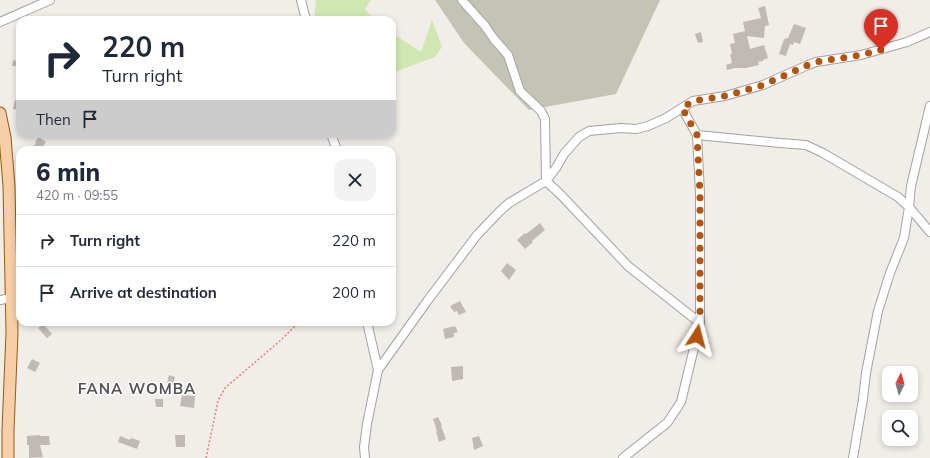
<!DOCTYPE html>
<html lang="en">
<head>
<meta charset="utf-8">
<style>
	body { margin:0; font-family:Mulish,sans-serif; background:#f2f2f3; color:#1f2937; height:100vh; display:flex; flex-direction:column; font-size:15px; white-space:nowrap }
	* { box-sizing:border-box; margin:0 }
	p { font-size:13px; color:#747a83 }
	.icon { flex:none; width:22px; height:22px; fill:none; stroke:currentColor; stroke-width:2; stroke-linecap:round; stroke-linejoin:round }
	.map { position:relative; flex:1; overflow:hidden }
	.panel { position:absolute; left:16px; top:146px; width:380px; height:180px; display:flex; flex-direction:column; background:#fff; border-radius:12px; box-shadow:0 2px 6px #0003 }
	.panel>* { flex:none }
	.top-card { position:absolute; left:16px; top:16px; width:380px; height:122px; border-radius:12px; box-shadow:0 2px 6px #0003; background:#fff; color:#1f2937; overflow:hidden }
	.needle { width:26px; rotate:5deg }
	.tools { position:absolute; left:882px; top:366px; display:grid; gap:8px }
	.tools a { display:grid; place-items:center; width:36px; height:36px; border-radius:8px; background:#fff; box-shadow:0 2px 6px #0003; font-size:20px }
	.pin { position:absolute; display:grid; place-items:center; width:34px; height:34px; color:#fff; margin:-41px -17px; border-radius:50% 50% 50% 0; rotate:-45deg; box-shadow:0 0 4px #0007 }
	.pin .icon { rotate:45deg }
	.me { position:absolute; width:44px; margin:-22px; rotate:9deg; stroke-linejoin:round; filter:drop-shadow(0 0 3px #0008) }
	.turn { display:flex; align-items:center; gap:14px; height:84px; padding:0 20px; font-size:18px }
	.turn .icon { width:52px; height:52px; stroke-width:2.5 }
	.turn b { display:block; font-size:28px; line-height:34px }
	.then { display:flex; align-items:center; height:38px; padding:0 20px; background:#0003; gap:8px; font-size:15px }
	.round { display:grid; place-items:center; flex:none; width:42px; height:42px; border-radius:12px; background:#f2f2f3 }
	.summary { display:flex; align-items:center; justify-content:space-between; height:68px; padding:0 20px }
	h1 { font-size:24px; font-weight:800; line-height:30px }
	ul { padding:0; list-style:none }
	li { display:flex; align-items:center; gap:12px; height:52px; padding:0 20px; border-top:1px solid #e0e1e3 }
	li div { flex:1 }
	li b { display:block; font-size:15px }
	li em { font-style:normal }
	.map>svg:first-child { display:block }
</style>
</head>
<body>
<div class="map">
<svg width="930" height="458" viewBox="0 0 930 458">
	<rect width="100%" height="100%" fill="#f1ede8"/>
	<path fill="#c5c4b4" d="M 435,0 L 660,0 L 616,94 L 529,110 L 464,43 Z"/>
	<path fill="#d0e7b2" d="M 315,0 L 371,0 L 365,9 L 374,20 L 314,20 L 316,2 Z
		M 432,20 L 442,47 L 435,57 L 392,73 L 392,33 L 421,52 Z"/>
	<path fill="#c1b9b5" d="M 765,6 L 769,25 L 765,26 L 764,38 L 747,36 L 750,49 L 764,45 L 768,58 L 763,60 L 763,61 L 758,62 L 759,65 L 746,68 L 735,68 L 727,70 L 726,65 L 732,63 L 730,54 L 732,54 L 730,44 L 735,43 L 733,34 L 745,31 L 743,22 L 761,18 L 758,8 Z
		M 794,24 L 806,28 L 800,44 L 794,42 L 793,45 L 790,44 L 786,56 L 779,54 L 784,39 L 788,38 Z
		M 701,32 L 703,42 L 698,43 L 695,34 Z
		M 13,60 L 18,61 L 18,66 L 12,66 Z
		M 15,100 L 20,101 L 20,110 L 13,109 Z
		M 39,137 L 46,142 L 41,150 L 30,150 L 36,143 L 35,142 Z
		M 540,223 L 545,230 L 532,241 L 533,242 L 525,249 L 517,240 L 525,233 L 526,234 Z
		M 507,263 L 516,270 L 509,280 L 501,271 Z
		M 460,301 L 466,312 L 459,315 L 457,311 L 454,312 L 450,306 Z
		M 43,324 L 52,334 L 47,338 L 38,328 Z
		M 455,326 L 458,332 L 454,333 L 454,337 L 445,339 L 443,329 Z
		M 32,359 L 40,363 L 35,372 L 27,368 Z
		M 463,366 L 463,379 L 452,381 L 451,367 Z
		M 169,375 L 175,377 L 173,385 L 167,383 Z
		M 182,395 L 195,396 L 194,408 L 180,406 Z
		M 155,399 L 163,399 L 163,407 L 156,407 Z
		M 438,417 L 442,425 L 441,426 L 446,439 L 439,442 L 436,432 L 437,431 L 433,419 Z
		M 40,435 L 40,436 L 49,436 L 50,445 L 40,445 L 43,457 L 29,458 L 29,445 L 27,445 L 27,436 Z
		M 175,435 L 185,435 L 185,447 L 176,447 Z
		M 120,436 L 130,440 L 131,438 L 140,441 L 137,449 L 118,442 Z
		M 479,436 L 483,446 L 474,450 L 472,438 Z"/>
	<g fill="none" stroke-linecap="round" stroke-linejoin="round">
		<g stroke="#a2a2a2" stroke-width="10">
			<path id="minor" d="M 301,0 L 306,20
				M 462,0 L 485,26 L 494,39 L 508,55 L 520,91 L 541,111 L 545,119 L 546,181 L 561,195 L 628,266 L 700,323
				M 0,22 L 50,0
				M 331,134 L 337,150
				M 697,135 L 780,143 L 806,145 L 823,153 L 898,197 L 909,207 L 930,232
				M 0,300 L 11,298
				M 367,322 L 378,370
				M 365,458 L 364,447 L 367,424 L 378,370 L 428,300 L 477,235 L 499,212 L 509,203 L 546,181 L 556,168 L 564,154 L 579,137 L 589,131 L 621,128 L 636,129 L 648,126 L 666,118 L 693,101 L 725,96 L 763,85 L 808,65 L 816,62 L 861,55 L 907,42 L 930,32
				M 623,458 L 667,423 L 681,402 L 700,323 L 700,193 L 697,135 L 682,108
				M 853,458 L 863,399 L 866,373 L 878,311 L 890,273 L 904,238 L 909,207 L 911,186 L 930,106"/>
		</g>
		<g stroke="#955c09" stroke-width="13">
			<path id="major" d="M 0,113 L 5,137 L 9,186 L 12,332 L 8,430 L 8,458"/>
		</g>
		<path stroke="#f27c78" stroke-width="1.5" stroke-dasharray="2 2" stroke-linecap="butt" d="M 206,458 L 218,401 L 225,388 L 281,340 L 299,322"/>
		<use href="#minor" stroke="#fff" stroke-width="8"/>
		<use href="#major" stroke="#f7cea7" stroke-width="11"/>
	</g>
	<g fill="none" stroke-linecap="round" stroke-linejoin="round">
		<path stroke="#b45309" stroke-width="7" stroke-dasharray="0 12.6" d="M 697,336 L 700,323 L 700,193 L 697,135 L 682,108 L 693,101 L 725,96 L 763,85 L 808,65 L 816,62 L 861,55 L 881,50"/>
	</g>
	<g text-anchor="middle" dominant-baseline="central" stroke-width="3" stroke-linejoin="round" paint-order="stroke">
		<g font-size="15" font-weight="bold" letter-spacing="1" fill="#545454" stroke="#fff">
			<text x="137" y="388">FANA WOMBA</text>
		</g>
	</g>
</svg>
<div class="tools">
<a><svg class="needle" viewBox="-14 -14 28 28"><path d="M0-13l5 13h-10z" fill="#e53935"/><path d="M0 13l5-13h-10z" fill="#747a83"/></svg></a>
<a><svg class="icon" aria-label="search" viewBox="0 0 24 24"><circle cx="10" cy="10" r="6"/><path d="M15 15l6 6"/></svg></a>
</div>
<div class="pin" style="left:881px;top:50px;background:#d93025"><svg class="icon" aria-label="arrive" viewBox="0 0 24 24"><path d="M6 21V4h12l-3 4 3 4H6"/></svg></div>
<svg class="me" style="left:697px;top:336px" viewBox="-20 -20 40 40"><path d="M0-17L14 15 0 8-14 15z" fill="#b45309" stroke="#fff" stroke-width="4"/></svg>
<div class="top-card">
<div class="turn"><svg class="icon" aria-label="right" viewBox="0 0 24 24"><path d="M7 20v-9h11M14 6l5 5-5 5"/></svg><div><b>220 m</b>Turn right</div></div>
<div class="then">Then<svg class="icon" aria-label="arrive" viewBox="0 0 24 24"><path d="M6 21V4h12l-3 4 3 4H6"/></svg></div>
</div>
<section class="panel">
<div class="summary"><div><h1>6 min</h1><p>420 m · 09:55</p></div><a class="round"><svg class="icon" aria-label="close" viewBox="0 0 24 24"><path d="M6 6l12 12M18 6L6 18"/></svg></a></div>
<ul>
<li><svg class="icon" aria-label="right" viewBox="0 0 24 24"><path d="M7 20v-9h11M14 6l5 5-5 5"/></svg><div><b>Turn right</b></div><em>220 m</em></li>
<li><svg class="icon" aria-label="arrive" viewBox="0 0 24 24"><path d="M6 21V4h12l-3 4 3 4H6"/></svg><div><b>Arrive at destination</b></div><em>200 m</em></li>
</ul>
</section>
</div>
</body>
</html>
